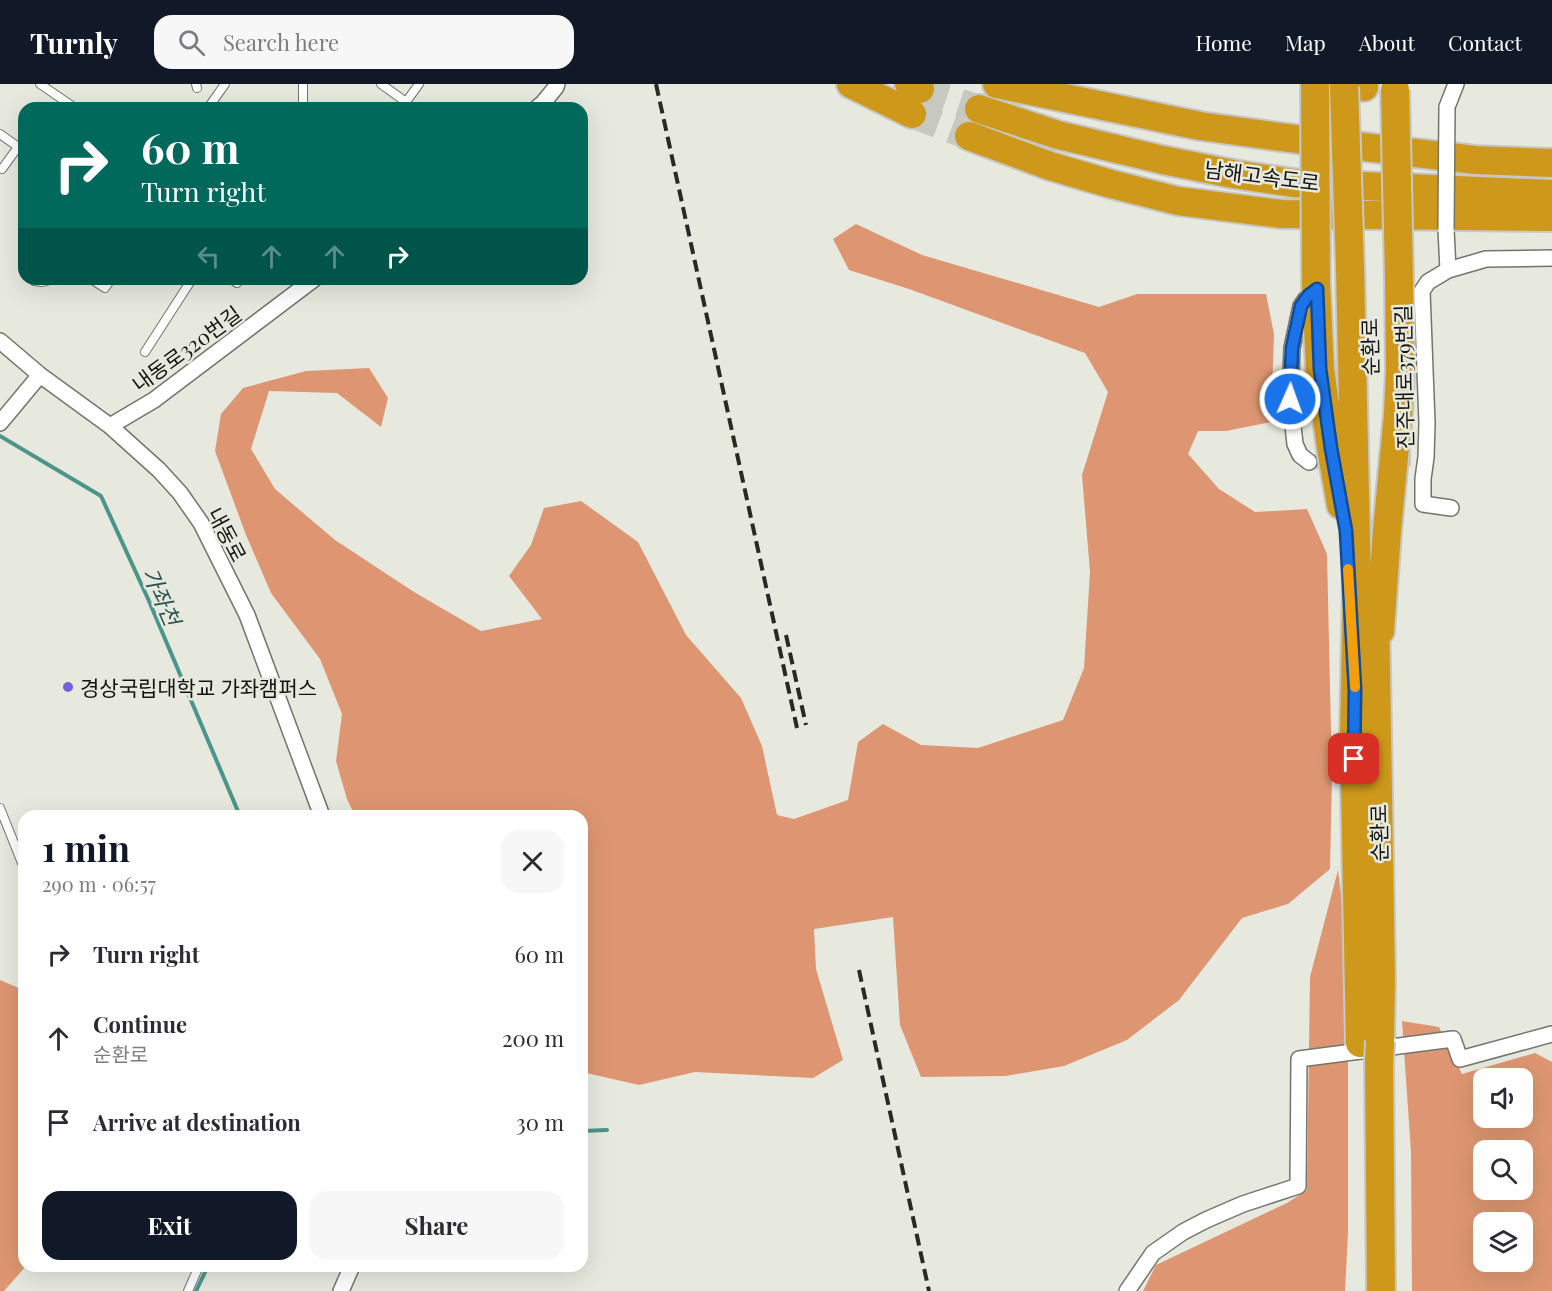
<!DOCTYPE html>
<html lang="en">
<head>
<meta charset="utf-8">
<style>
	body { margin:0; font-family:"Playfair Display","Noto Sans KR",serif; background:#f7f7f7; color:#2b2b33; height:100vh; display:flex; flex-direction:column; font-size:22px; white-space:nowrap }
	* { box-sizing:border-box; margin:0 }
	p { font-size:20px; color:#7c7c81 }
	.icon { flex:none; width:33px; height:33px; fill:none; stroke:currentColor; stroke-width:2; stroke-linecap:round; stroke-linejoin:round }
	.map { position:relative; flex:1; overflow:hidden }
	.side { position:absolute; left:18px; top:726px; width:570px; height:462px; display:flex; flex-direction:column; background:#fff; border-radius:18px; box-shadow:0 6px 24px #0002 }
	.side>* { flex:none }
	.top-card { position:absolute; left:18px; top:18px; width:570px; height:183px; border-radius:18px; box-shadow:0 6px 24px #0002; background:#00695c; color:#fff; overflow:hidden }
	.tools { position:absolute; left:1473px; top:984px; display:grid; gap:12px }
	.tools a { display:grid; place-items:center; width:60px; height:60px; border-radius:12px; background:#fff; box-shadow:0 6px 24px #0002; font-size:30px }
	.pin { position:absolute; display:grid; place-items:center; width:51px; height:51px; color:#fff; margin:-26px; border-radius:12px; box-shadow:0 3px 9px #0006 }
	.me { position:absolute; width:66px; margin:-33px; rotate:2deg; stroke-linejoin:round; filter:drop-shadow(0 0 4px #0008) }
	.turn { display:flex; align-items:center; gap:21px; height:126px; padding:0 24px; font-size:27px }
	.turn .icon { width:78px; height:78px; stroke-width:2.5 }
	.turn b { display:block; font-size:42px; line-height:51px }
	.lanes { display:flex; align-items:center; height:57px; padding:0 24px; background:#0003; justify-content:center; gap:30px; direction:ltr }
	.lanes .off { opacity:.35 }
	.round { display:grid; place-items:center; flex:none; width:63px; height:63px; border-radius:18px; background:#f7f7f7 }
	.headline { display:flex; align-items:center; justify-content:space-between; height:102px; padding:0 24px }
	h1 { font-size:36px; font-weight:700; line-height:45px; color:#111827 }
	.button { display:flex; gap:12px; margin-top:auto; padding:12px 24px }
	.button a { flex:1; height:69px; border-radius:18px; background:#111827; color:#fff; font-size:24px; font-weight:700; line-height:69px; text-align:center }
	.button a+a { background:#f7f7f7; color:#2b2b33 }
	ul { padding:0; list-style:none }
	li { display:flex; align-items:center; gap:18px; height:84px; padding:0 24px }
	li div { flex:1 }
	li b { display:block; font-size:22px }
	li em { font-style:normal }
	header { display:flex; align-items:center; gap:36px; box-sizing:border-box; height:84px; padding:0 30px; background:#111827; color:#fff }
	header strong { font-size:28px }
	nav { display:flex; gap:33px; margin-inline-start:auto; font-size:21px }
	.search { width:420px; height:54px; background:#f7f7f7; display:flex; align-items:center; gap:15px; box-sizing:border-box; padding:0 21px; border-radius:18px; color:#7c7c81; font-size:22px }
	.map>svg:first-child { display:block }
</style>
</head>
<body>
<header>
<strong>Turnly</strong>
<div class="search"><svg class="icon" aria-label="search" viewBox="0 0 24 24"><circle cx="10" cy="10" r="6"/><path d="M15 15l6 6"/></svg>Search here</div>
<nav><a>Home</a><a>Map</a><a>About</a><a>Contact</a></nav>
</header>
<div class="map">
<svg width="1552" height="1207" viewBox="0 0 1552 1207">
	<rect width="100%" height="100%" fill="#e7e9df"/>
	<path fill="#dd9671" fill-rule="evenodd" d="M 856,140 L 922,171 L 1099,223 L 1137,210 L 1266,210 L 1274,250 L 1271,338 L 1226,347 L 1198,347 L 1188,370 L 1219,405 L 1255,428 L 1307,425 L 1327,470 L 1332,692 L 1330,785 L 1288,820 L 1242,834 L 1179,916 L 1127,956 L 1064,982 L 1005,992 L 921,993 L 900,941 L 893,833 L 814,845 L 816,885 L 843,976 L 813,994 L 695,988 L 639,1001 L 582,988 L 582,732 L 355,732 L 347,715 L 336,677 L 342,630 L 320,575 L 271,509 L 246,451 L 215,367 L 221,330 L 243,304 L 306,287 L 369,284 L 388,314 L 381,343 L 337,309 L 269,307 L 251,365 L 275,405 L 335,456 L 414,508 L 481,547 L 542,535 L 509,492 L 531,461 L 544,424 L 581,417 L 638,458 L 686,551 L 741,614 L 762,662 L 777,731 L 794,735 L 848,716 L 858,658 L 883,640 L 921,661 L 978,664 L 1063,636 L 1084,584 L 1090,488 L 1082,391 L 1108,308 L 1085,269 L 909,205 L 849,186 L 833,155 Z
		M 1338,786 L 1348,866 L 1348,1149 L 1345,1207 L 1143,1207 L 1156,1181 L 1287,1119 L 1307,1106 L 1310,893 Z
		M 0,896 L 21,905 L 24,902 L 24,1182 L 26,1182 L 4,1207 L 0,1207 Z
		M 1402,937 L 1439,943 L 1462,990 L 1535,969 L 1552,978 L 1552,1207 L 1412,1207 L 1411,1068 ZM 1484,994 L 1522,994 L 1522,1034 L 1484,1034 ZM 1484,1066 L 1522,1066 L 1522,1106 L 1484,1106 ZM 1484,1138 L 1522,1138 L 1522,1178 L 1484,1178 Z"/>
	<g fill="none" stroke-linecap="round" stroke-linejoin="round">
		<path stroke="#4b958a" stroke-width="4" d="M 0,352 L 101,412 L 149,517 L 240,732
			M 582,1047 L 607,1046
			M 196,1207 L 208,1182"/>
		<path stroke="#c7c9c0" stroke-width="15" stroke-dasharray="15 8" stroke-linecap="butt" d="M 1309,378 L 1411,375"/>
		<path stroke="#c7c9c0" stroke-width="28" stroke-dasharray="28 14" stroke-linecap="butt" d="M 920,5 L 979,25
			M 912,30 L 969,52"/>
		<g stroke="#73756c" stroke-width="10">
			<path id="lane" d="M 40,0 L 75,24
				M 196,0 L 197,4
				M 381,0 L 406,18 L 419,0
				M 208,24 L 225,0
				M 303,24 L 303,0
				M 0,50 L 24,67
				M 2,85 L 18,63
				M 32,195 L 34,197 L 42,198 L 50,196
				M 91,195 L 105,204 L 111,195
				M 231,195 L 237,199
				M 145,268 L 192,195
				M 0,724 L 24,784
				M 188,1207 L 199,1182"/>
		</g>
		<g stroke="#73756c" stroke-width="18">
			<path id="street" d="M 1447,23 L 1456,0
				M 537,24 L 543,19 L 556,3 L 557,0
				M 1446,145 L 1448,186 L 1428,198 L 1422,207 L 1427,339 L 1426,373 L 1423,395 L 1423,420 L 1451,424
				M 1448,186 L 1486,175 L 1552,174
				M 0,257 L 40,291 L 110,342 L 159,386 L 180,409 L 201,439 L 247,531 L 322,732
				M 0,339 L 40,291
				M 110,342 L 154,316 L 314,195
				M 1309,378 L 1300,371 L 1295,360 L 1290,315 L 1292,264 L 1301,222 L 1308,212 L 1317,205
				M 341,1207 L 352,1182
				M 1127,1207 L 1153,1169 L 1183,1148 L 1206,1136 L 1243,1120 L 1298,1102 L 1299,975 L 1453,955 L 1460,975 L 1552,950"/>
		</g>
		<g stroke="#c6c7c6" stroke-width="32">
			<path id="highway" d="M 851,0 L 912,30
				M 909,0 L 920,5
				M 997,0 L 1200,42 L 1288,54 L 1475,76 L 1552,79
				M 1364,0 L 1364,3
				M 979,25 L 1058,51 L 1163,76 L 1233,90 L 1293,99 L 1552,110
				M 969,52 L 1050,82 L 1111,100 L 1178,117 L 1281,130 L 1552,133
				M 1350,183 L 1357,500 L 1354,653 L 1360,959
				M 1316,199 L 1320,285 L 1331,364 L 1341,421
				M 1375,527 L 1381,895 L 1380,957
				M 1380,547 L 1387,447 L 1398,330 L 1400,287 L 1399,193
				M 1379,979 L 1381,1207"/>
		</g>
		<use href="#lane" stroke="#fff" stroke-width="8"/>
		<use href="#street" stroke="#fff" stroke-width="15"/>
		<use href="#highway" stroke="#ce991a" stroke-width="28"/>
		<path stroke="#292a26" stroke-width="4" stroke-dasharray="12 6" stroke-linecap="butt" d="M 656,0 L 797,644
			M 786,551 L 806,641
			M 859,886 L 929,1207"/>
		<g stroke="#73756c" stroke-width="18" stroke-linecap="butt">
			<path id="street-bridge" d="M 1446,145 L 1447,23"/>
		</g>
		<g stroke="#c6c7c6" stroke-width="32" stroke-linecap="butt">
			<path id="highway-bridge" d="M 1315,0 L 1316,199
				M 1344,3 L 1350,183
				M 1395,6 L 1399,193
				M 1379,979 L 1380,957"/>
		</g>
		<use href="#street-bridge" stroke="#fff" stroke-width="15"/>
		<use href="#highway-bridge" stroke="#ce991a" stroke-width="28"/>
	</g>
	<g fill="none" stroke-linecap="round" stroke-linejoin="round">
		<g stroke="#114b97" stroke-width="15">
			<path id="route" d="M 1290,315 L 1292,264 L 1301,222 L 1308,212 L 1317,205 L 1320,285 L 1331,364 L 1346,447 L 1355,606 L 1354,675"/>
		</g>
		<use href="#route" stroke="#1a73e8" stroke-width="10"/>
		<path stroke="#f59e0b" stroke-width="10" d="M 1348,485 L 1355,603"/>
	</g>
	<circle fill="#7461dc" stroke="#e7e9df" stroke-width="2" cx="68" cy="603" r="6"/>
	<g text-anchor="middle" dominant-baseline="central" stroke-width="5" stroke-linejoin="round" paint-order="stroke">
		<g font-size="21" fill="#131410" stroke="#e7e9df">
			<text transform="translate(1262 91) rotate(7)">남해고속도로</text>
			<text transform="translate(1369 263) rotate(-91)">순환로</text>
			<text transform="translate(186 264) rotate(-36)">내동로320번길</text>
			<text transform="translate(1403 293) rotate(-91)">진주대로379번길</text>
			<text transform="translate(228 450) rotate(62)">내동로</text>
			<text transform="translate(1378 749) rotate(-91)">순환로</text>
		</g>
		<g font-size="21" fill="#131410" stroke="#e7e9df" text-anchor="start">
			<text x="80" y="603">경상국립대학교 가좌캠퍼스</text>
		</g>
		<g font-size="22" font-style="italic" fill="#285650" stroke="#e7e9df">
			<text transform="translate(162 512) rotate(66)">가좌천</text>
		</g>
	</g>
</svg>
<div class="tools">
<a><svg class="icon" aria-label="sound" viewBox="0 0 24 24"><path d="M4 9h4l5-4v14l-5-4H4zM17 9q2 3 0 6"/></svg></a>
<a><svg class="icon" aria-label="search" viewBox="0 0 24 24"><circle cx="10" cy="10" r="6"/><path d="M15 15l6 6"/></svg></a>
<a><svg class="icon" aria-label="layers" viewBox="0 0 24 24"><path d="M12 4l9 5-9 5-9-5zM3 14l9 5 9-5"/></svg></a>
</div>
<div class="pin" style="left:1354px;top:675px;background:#d93025"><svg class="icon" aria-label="arrive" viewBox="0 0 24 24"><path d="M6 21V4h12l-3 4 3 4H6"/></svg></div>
<svg class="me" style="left:1290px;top:315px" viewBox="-20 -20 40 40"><circle r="17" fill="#1a73e8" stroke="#fff" stroke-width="3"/><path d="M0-11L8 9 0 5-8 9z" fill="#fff"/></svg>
<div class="top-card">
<div class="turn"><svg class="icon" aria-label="right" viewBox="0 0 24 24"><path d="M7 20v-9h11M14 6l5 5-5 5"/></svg><div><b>60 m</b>Turn right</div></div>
<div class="lanes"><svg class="icon off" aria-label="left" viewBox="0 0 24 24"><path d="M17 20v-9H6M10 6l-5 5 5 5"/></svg><svg class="icon off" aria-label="ahead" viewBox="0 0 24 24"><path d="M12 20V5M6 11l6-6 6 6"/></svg><svg class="icon off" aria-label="ahead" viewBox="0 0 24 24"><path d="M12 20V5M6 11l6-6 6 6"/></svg><svg class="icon" aria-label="right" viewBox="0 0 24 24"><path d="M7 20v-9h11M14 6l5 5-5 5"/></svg></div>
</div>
<section class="side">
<div class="headline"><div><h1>1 min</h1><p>290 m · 06:57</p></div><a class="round"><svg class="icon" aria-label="close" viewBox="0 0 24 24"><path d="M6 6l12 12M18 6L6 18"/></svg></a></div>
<ul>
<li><svg class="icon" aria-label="right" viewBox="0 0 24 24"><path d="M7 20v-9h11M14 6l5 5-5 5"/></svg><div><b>Turn right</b></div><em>60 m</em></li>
<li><svg class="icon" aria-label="ahead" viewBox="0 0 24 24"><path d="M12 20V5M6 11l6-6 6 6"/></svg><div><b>Continue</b><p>순환로</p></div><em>200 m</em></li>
<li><svg class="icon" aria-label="arrive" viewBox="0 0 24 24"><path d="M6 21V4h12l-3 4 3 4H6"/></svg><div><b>Arrive at destination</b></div><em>30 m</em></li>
</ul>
<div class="button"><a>Exit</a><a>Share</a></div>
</section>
</div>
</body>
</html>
